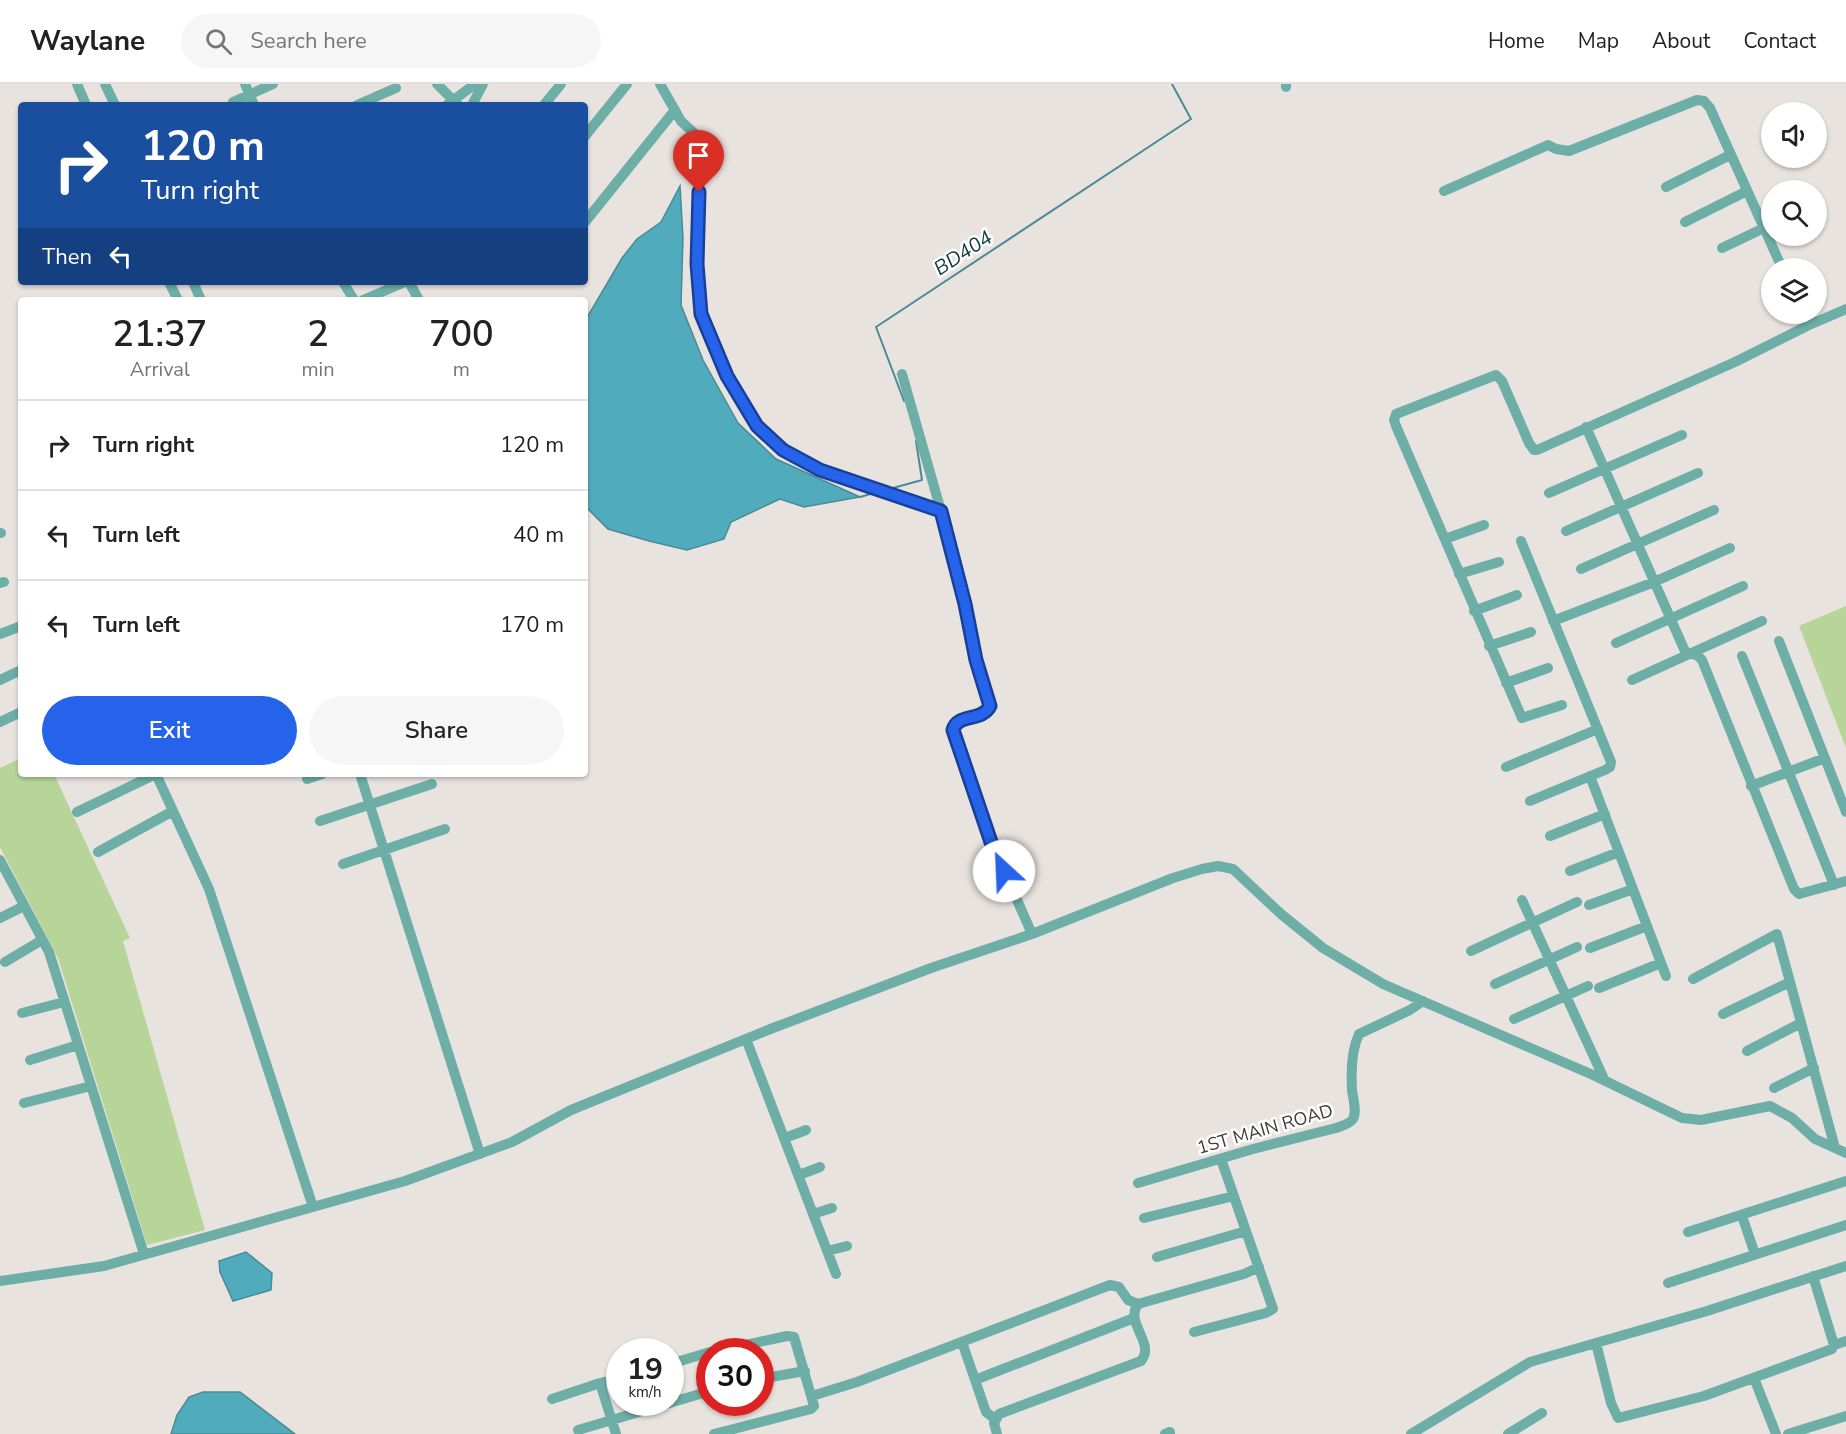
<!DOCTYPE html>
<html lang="en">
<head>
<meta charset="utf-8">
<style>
	body { margin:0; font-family:"Nunito Sans",sans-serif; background:#f6f6f6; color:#222; height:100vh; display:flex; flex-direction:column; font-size:22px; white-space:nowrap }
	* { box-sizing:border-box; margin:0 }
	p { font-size:20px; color:#767676 }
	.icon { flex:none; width:33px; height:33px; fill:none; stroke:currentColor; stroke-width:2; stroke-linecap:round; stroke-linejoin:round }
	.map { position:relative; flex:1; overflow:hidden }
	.side { position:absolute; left:18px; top:213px; width:570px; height:480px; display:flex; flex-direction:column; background:#fff; border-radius:6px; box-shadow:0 2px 4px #0004 }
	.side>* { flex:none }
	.guide { position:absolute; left:18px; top:18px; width:570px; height:183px; border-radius:6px; box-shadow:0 2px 4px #0004; background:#1a4fa0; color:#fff; overflow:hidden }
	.buttons { position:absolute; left:1761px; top:18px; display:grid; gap:12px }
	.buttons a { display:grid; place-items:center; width:66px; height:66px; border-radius:50%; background:#fff; box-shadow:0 2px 4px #0004; font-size:30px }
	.speed { position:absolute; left:606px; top:1254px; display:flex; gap:12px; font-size:30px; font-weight:700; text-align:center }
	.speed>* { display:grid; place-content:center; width:78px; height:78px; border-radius:50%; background:#fff; box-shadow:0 2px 4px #0004; line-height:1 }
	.speed small { font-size:15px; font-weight:400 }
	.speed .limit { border:9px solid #d22; background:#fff; color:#111 }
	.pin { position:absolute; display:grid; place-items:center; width:51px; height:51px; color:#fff; margin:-62px -26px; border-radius:50% 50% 50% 0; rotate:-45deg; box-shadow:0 0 6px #0007 }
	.pin .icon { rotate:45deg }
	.me { position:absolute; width:66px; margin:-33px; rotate:335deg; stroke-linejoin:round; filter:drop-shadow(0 0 4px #0008) }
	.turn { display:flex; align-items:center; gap:21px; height:126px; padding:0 24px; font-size:27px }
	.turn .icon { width:78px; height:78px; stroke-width:2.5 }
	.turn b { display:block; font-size:42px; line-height:51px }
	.then { display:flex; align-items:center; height:57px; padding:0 24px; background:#0003; gap:12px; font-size:22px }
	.eta { display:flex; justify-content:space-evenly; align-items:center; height:102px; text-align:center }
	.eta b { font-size:36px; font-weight:600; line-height:42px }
	.button { display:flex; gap:12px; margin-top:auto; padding:12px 24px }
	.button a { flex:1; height:69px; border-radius:36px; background:#2563eb; color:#fff; font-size:24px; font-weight:600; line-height:69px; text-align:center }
	.button a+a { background:#f6f6f6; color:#222 }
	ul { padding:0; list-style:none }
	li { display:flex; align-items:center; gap:18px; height:90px; padding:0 24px; border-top:2px solid #e0e0e0 }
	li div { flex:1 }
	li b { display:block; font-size:22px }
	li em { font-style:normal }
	header { display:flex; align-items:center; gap:36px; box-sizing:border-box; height:84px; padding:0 30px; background:#fff; border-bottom:2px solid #e0e0e0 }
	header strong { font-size:28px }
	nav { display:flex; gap:33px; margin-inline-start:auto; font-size:21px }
	.search { width:420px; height:54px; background:#f6f6f6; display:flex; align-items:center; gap:15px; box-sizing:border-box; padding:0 21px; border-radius:33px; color:#767676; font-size:22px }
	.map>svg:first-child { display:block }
</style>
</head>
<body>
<header>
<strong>Waylane</strong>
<div class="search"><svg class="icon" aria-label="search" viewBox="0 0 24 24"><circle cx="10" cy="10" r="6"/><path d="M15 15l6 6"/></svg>Search here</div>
<nav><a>Home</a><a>Map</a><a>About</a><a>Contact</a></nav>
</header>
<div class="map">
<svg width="1846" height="1350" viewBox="0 0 1846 1350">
	<rect width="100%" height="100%" fill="#e9e3df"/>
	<path fill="#b7d599" d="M 1846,522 L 1846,664 L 1799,542 Z
		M 21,674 L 21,690 L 54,690 L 130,854 L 123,857 L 205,1146 L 147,1161 L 58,874 L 0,763 L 0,684 Z"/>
	<path fill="#50acbd" stroke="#4b8a96" stroke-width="1.5" d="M 680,102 L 683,154 L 681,221 L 703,276 L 738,339 L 776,375 L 860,413 L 804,423 L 780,415 L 731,438 L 724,455 L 687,466 L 649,457 L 608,445 L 585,422 L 585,237 L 622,174 L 637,155 L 661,138 Z
		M 246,1168 L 272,1189 L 271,1206 L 233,1217 L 220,1188 L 219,1177 Z
		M 203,1308 L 240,1308 L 295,1350 L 171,1350 L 177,1331 L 189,1313 Z"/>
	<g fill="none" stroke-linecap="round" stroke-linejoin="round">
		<path stroke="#4b8a96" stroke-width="2" d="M 904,317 L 876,243 L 1191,35 L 1172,0
			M 893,404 L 922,396 L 916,357
			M 860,413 L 874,409"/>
		<path stroke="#6daea7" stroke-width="10" d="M 77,0 L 86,21
			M 105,0 L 115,21
			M 245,0 L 254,21
			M 437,0 L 458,21
			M 660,0 L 681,37 L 697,52 L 700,67 L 697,180 L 701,230 L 727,292 L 757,342 L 783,366 L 820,386 L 941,427
			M 1286,3 L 1286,0
			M 233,18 L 273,0
			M 357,21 L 396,4
			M 447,21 L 475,0
			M 472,21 L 483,0
			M 544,21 L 561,0
			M 585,52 L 627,0
			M 1666,103 L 1730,71
			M 1444,107 L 1548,61 L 1556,65 L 1569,67 L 1697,16 L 1704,17 L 1710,24 L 1782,184
			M 585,138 L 675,26
			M 1685,138 L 1747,107
			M 1722,164 L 1764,144
			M 169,198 L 178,216
			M 193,198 L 201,216
			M 343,198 L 354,216
			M 409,198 L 419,216
			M 363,216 L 405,198
			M 902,290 L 941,427 L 965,520 L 976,576 L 990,622 C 982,638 957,629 953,646 L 991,757 L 1032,850
			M 1586,343 L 1684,565 L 1686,569 L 1697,571 L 1702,576 L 1794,805 L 1799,810 L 1846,797
			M 1549,409 L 1682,351
			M 1566,447 L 1698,389
			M 0,449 L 1,449
			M 1445,455 L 1484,441
			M 1521,457 L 1611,678 L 1610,683 L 1605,686 L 1530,717
			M 1581,485 L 1714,426
			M 1459,490 L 1499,478
			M 0,499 L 4,498
			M 1474,527 L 1517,511
			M 1553,537 L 1654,498 L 1730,464
			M 0,550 L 21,542
			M 1779,557 L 1846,728
			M 1616,559 L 1743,502
			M 1489,562 L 1531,548
			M 1742,572 L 1834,801
			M 0,596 L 21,586
			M 1632,596 L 1762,537
			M 1506,599 L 1548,584
			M 1562,621 L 1522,634 L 1396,342 L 1394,336 L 1396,330 L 1496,291 L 1502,297 L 1529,359 L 1534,366 L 1537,366 L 1735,278 L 1807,242 L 1846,225
			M 0,638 L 21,628
			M 1506,683 L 1598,645
			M 156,690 L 209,805 L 313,1123
			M 360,690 L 480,1070
			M 1590,692 L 1666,892
			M 307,695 L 322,690
			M 1751,702 L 1825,674
			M 77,728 L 156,690
			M 320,737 L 432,700
			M 1550,752 L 1605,730
			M 98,768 L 173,727
			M 0,776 L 49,868 L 144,1170
			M 343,780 L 445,745
			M 1570,787 L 1619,768
			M 1522,816 L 1605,997
			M 1589,821 L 1633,805
			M 0,834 L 24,822
			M 1590,864 L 1647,842
			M 1471,867 L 1577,818
			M 5,878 L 42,856
			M 1693,895 L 1777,850 L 1835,1064
			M 1495,900 L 1577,863
			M 1599,904 L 1661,879
			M 22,929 L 64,918
			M 1723,930 L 1790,898
			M 1514,935 L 1588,902
			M 746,955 L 836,1190
			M 1747,967 L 1801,939
			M 30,976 L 78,961
			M 1774,1004 L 1814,984
			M 24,1019 L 91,1002
			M 785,1054 L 806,1046
			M 799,1091 L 820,1083
			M 1138,1099 L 1253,1065 L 1336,1044 C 1341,1042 1350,1040 1353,1035 C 1357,1028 1353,1014 1352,1006 C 1351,989 1352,965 1359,950 L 1410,926 L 1423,917
			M 813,1130 L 832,1124
			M 1742,1132 L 1755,1170
			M 1144,1134 L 1234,1112
			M 1688,1148 L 1846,1097
			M 827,1167 L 847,1162
			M 1157,1173 L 1246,1147
			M 0,1197 L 104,1182 L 405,1097 L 512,1058 L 571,1026 L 773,944 L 931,884 L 1032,850 L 1173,794 L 1202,785 L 1218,782 L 1233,785 L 1281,830 L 1323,864 L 1383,900 L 1593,991 L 1682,1034 L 1701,1036 L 1770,1022 L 1792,1034 L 1815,1055 L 1846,1069
			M 1668,1199 L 1846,1141
			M 1194,1248 L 1266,1229 L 1273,1225 L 1221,1075
			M 962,1258 L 986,1328 L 995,1335
			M 1596,1259 L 1611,1319 L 1618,1334 L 1704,1312 L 1832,1265 L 1834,1261 L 1813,1192
			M 1834,1261 L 1846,1257
			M 713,1268 L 787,1252 L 794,1253 L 814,1322 L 811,1325 L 714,1350
			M 670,1280 L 710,1268
			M 1754,1294 L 1776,1350
			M 760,1295 L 805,1287
			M 975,1296 L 1134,1234
			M 812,1312 L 857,1298 L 1110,1201 L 1119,1203 L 1128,1216 L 1138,1220 L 1244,1190 L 1259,1183
			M 552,1315 L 600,1299
			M 578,1346 L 710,1307
			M 616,1350 L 600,1299 L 620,1294
			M 997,1350 L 994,1339 L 999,1330 L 1141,1277 C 1156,1259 1124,1239 1138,1220
			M 1165,1350 L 1170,1348 L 1170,1350
			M 1411,1350 L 1530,1278 L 1707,1227 L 1846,1182
			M 1508,1350 L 1542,1329
			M 1788,1350 L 1846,1332"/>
	</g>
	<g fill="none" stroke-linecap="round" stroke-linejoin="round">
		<g stroke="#184099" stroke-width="15">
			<path id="route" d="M 699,108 L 697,180 L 701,230 L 727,292 L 757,342 L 783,366 L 820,386 L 941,427 L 965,520 L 976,576 L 990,622 C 982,638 957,629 953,646 L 991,758 L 1004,787"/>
		</g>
		<use href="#route" stroke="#2563eb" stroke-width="10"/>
	</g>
	<g text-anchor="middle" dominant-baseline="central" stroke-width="5" stroke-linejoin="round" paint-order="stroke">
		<g font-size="18" fill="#3e3c3b" stroke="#fff">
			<text transform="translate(1265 1045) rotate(-16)">1ST MAIN ROAD</text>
		</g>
		<g font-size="20" font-style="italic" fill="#0e3a42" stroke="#fff">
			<text transform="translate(963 169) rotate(-33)">BD404</text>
		</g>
	</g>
</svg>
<div class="buttons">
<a><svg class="icon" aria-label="sound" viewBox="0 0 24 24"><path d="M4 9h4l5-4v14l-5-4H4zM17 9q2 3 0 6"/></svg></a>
<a><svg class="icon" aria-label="search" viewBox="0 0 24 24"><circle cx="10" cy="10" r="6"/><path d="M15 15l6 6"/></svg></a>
<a><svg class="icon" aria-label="layers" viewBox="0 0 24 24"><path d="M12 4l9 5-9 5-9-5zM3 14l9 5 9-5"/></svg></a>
</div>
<div class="speed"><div>19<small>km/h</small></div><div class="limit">30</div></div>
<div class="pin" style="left:699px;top:108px;background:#d93025"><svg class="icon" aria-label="arrive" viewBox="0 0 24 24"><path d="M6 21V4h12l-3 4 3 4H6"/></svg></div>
<svg class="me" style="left:1004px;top:787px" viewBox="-20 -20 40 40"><circle r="19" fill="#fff"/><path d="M0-13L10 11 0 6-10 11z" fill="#2563eb"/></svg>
<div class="guide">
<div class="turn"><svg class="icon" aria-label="right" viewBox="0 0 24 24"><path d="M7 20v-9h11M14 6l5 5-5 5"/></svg><div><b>120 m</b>Turn right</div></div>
<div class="then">Then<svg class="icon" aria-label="left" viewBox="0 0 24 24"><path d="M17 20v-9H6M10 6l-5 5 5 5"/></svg></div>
</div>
<section class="side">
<div class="eta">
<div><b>21:37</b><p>Arrival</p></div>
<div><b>2</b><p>min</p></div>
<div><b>700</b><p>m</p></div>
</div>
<ul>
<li><svg class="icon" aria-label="right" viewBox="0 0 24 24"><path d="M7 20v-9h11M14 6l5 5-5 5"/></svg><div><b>Turn right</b></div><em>120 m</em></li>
<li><svg class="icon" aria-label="left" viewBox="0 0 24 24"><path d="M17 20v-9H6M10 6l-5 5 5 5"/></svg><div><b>Turn left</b></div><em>40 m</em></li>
<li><svg class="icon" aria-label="left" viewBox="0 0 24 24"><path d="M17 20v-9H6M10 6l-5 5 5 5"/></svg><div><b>Turn left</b></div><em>170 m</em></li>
</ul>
<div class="button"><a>Exit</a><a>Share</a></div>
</section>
</div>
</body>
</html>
